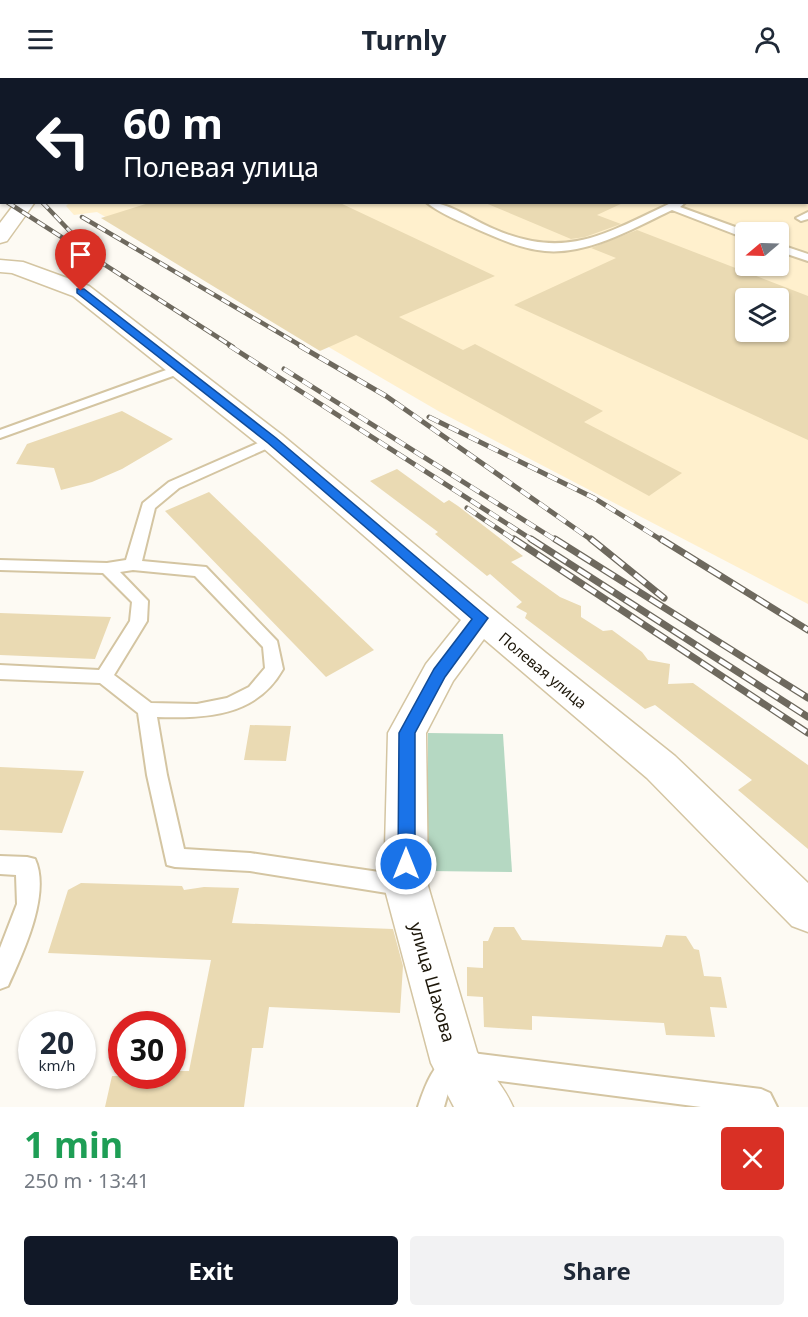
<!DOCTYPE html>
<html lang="en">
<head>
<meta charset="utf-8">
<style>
	body { margin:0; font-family:"Noto Sans",sans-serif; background:#f2f2f3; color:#1f2937; height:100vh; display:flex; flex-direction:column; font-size:22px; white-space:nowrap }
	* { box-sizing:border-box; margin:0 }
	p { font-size:20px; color:#747a83 }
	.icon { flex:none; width:33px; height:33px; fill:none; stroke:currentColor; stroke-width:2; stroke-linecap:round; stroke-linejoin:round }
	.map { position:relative; height:1029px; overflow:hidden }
	.sheet { display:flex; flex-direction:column; background:#fff; flex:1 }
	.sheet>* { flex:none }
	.banner { position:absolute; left:0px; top:0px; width:808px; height:126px; box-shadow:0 2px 4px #0004; background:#111827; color:#fff; overflow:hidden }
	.needle { width:39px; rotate:251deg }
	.tools { position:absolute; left:735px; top:144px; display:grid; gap:12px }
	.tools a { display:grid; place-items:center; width:54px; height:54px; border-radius:6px; background:#fff; box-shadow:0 2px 4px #0004; font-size:30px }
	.speed { position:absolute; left:18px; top:933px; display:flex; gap:12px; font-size:30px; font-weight:700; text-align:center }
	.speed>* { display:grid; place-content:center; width:78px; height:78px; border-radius:50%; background:#fff; box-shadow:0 2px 4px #0004; line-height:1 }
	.speed small { font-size:15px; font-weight:400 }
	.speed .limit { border:9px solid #d22; background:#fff; color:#111 }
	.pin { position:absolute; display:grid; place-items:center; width:51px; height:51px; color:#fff; margin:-62px -26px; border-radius:50% 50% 50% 0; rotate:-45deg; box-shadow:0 0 6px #0007 }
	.pin .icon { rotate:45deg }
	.me { position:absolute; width:66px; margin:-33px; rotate:0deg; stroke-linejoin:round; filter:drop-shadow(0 0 4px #0008) }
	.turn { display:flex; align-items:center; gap:21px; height:126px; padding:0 24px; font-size:27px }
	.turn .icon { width:78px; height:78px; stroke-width:2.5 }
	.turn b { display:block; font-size:42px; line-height:51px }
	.round { display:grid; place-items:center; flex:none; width:63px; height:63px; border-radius:6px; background:#f2f2f3 }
	.headline { display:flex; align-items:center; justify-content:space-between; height:102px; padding:0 24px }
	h1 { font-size:36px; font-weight:700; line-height:45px; color:#1e9e55 }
	.button { display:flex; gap:12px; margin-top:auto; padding:12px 24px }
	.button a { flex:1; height:69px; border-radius:6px; background:#111827; color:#fff; font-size:24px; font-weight:700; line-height:69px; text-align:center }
	.button a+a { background:#f2f2f3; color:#1f2937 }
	header { display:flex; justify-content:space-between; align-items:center; height:78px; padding:0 24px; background:#fff; font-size:27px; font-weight:700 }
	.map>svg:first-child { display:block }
</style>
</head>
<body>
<header><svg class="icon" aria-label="menu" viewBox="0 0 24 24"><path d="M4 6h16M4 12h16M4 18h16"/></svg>Turnly<svg class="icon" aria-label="person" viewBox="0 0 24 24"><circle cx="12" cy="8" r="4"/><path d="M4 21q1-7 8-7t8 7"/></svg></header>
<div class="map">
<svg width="808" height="1029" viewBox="0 0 808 1029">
	<rect width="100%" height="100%" fill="#fdfaf3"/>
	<path fill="#fff0cd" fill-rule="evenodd" d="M 142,0 L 808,0 L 808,526 L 440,334 L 97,134 L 74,137 L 66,128 L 70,124 L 807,124 L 807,2 ZM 746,154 L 778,154 L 778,188 L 746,188 ZM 746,220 L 778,220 L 778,254 L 746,254 Z"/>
	<path fill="#b5d8c2" d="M 428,655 L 503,656 L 512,794 L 428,793 Z"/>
	<path fill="#eadab3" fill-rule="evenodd" d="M 152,124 L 338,124 L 495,198 L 399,239 L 463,272 L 475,266 L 603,333 L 584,344 L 682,395 L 649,418 L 356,257 L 320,273 L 101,140 Z
		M 483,124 L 625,124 L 597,137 L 621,146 L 585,159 L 571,161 Z
		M 637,152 L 808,218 L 808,362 L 514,227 L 616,180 L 591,170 ZM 746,220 L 778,220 L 778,254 L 746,254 Z
		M 122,333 L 173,361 L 122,391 L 92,404 L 61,412 L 54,390 L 16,386 L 27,366 Z
		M 397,391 L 444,425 L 449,422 L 458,428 L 523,478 L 511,484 L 560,519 L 581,528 L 581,539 L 603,553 L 612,552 L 642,574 L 648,582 L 670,586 L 668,606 L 693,605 L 808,687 L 808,771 L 738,712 L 752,702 L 655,627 L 645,631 L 525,540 L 527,535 L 516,529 L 522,524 L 490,496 L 487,498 L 435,456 L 438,454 L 370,403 Z
		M 209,414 L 374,572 L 326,599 L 165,433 Z
		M 0,535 L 111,539 L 95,581 L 0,577 Z
		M 250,647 L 291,648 L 286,683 L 244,682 Z
		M 0,689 L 84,693 L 62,755 L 0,752 Z
		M 81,805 L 182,808 L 184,812 L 204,809 L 239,810 L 232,845 L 393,851 L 403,888 L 400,935 L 269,929 L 263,970 L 252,970 L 244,1029 L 105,1029 L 112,998 L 172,998 L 172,993 L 189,993 L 211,882 L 48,875 L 68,812 Z
		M 494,849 L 514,849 L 522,862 L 662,869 L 666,857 L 686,858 L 694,871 L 699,872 L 704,898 L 721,899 L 727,930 L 710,929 L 715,959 L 666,957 L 664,945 L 532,938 L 532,952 L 484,949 L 483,919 L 467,918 L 467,889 L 483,890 L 483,863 L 488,863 Z"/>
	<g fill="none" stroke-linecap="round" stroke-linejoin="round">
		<g stroke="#d4c5a2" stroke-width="4">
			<path id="lane" d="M 146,0 L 155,0 L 156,2 L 147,2 Z
				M 366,0 L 378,2 L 367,2 Z
				M 605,0 L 615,0 L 604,2 Z
				M 807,67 L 808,67 L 808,73 L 807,73 Z
				M 0,93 L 2,94 L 2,101 L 0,100 Z
				M 426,124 C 449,124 472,142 494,151 C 566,183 607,155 673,124 L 686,124 L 680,129 L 749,154 L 746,154 L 746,160 L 742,159 L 672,132 C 634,150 588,177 545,173 C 522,171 500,161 479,152 C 462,144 440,136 426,124 Z
				M 808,134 L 808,141 L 801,143 L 796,140 Z
				M 778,166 L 808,176 L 808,183 L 778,173 Z
				M 180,287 L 186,291 L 184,294 L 0,360 L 0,352 Z
				M 272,359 L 277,360 L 279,363 L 277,366 L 179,410 L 155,430 L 142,483 L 206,489 L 277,563 L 283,591 C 256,639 206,640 157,639 L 167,697 L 184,771 L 250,775 L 406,798 L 414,801 L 417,808 L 414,815 L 406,818 L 250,793 L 175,789 L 167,787 L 147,697 L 138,635 L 100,605 L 0,601 L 0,587 L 99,592 L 130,543 L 132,524 L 103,495 L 0,492 L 0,482 L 107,485 L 126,482 L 143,425 L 169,404 ZM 133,492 L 195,498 L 263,569 L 265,590 L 249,609 L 227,620 L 197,626 L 151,625 L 114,597 L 147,543 L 148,523 L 120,494 Z
				M 0,778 L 27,779 L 35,781 C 51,816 23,875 8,908 L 0,911 L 0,870 L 17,826 L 16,797 L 0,796 Z
				M 456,973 L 761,1011 L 770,1015 L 777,1029 L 701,1029 L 461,998 L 448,1015 L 444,1029 L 418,1029 C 425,1008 434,982 456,973 Z"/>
		</g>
		<g stroke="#d4c5a2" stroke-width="3">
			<path id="street" d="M 89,0 L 103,0 L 88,2 Z
				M 16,124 L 35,124 L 7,163 L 0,165 L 0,145 Z
				M 0,182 L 23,184 L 89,208 L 282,357 L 546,575 L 675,678 L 808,805 L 808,854 L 792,848 L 647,700 L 484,561 L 453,603 L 426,655 L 428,808 L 477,974 C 489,993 504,1008 513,1029 L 454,1029 L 431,985 L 384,808 L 388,655 L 426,586 L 461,542 L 262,369 L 73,218 L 12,195 L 0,194 Z"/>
		</g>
		<use href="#lane" fill="#fff" fill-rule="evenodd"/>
		<use href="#street" fill="#fff" fill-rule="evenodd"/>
		<g stroke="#6e695e" stroke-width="4">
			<path id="rail-far3" d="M 53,2 L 55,0"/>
		</g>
		<g stroke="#6e695e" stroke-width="4.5">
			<path id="rail-far2" d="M 7,124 L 233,269
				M 42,124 L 84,168
				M 82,139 L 303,269"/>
		</g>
		<g stroke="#6e695e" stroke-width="5">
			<path id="rail-far1" d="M 230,268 L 534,463
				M 300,268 L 386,318 L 593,463
				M 284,291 L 557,463
				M 429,339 L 594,420 L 663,463
				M 467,430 L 516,463"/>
		</g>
		<g stroke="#6e695e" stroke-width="7">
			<path id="rail" d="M 514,461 L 808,655
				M 531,461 L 808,639
				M 555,461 L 808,620
				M 591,461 L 664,520
				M 661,461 L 808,552"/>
		</g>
		<use href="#rail-far3" stroke="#fff" stroke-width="2" stroke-dasharray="7" stroke-linecap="butt"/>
		<use href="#rail-far2" stroke="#fff" stroke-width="3" stroke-dasharray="9" stroke-linecap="butt"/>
		<use href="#rail-far1" stroke="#fff" stroke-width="4" stroke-dasharray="11" stroke-linecap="butt"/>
		<use href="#rail" stroke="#fff" stroke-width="4.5" stroke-dasharray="14" stroke-linecap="butt"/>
	</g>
	<path fill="#1a73e8" stroke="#114b97" stroke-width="1.5" d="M 77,211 L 84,211 L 276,360 L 488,540 L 445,599 L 415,655 L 415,786 L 413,792 L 406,794 L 400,792 L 398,786 L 399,655 L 434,591 L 472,541 L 268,365 L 77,215 Z"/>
	<g text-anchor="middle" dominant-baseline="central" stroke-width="5" stroke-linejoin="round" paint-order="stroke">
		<g font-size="15" fill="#1c1609" stroke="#fff">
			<text transform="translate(543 592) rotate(40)">Полевая улица</text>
		</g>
		<g font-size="18" fill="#1c1609" stroke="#fff">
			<text transform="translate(433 904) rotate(74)">улица Шахова</text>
		</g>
	</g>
</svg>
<div class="tools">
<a><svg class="needle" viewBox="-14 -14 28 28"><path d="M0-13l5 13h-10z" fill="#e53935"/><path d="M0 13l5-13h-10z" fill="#747a83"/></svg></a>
<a><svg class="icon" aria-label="layers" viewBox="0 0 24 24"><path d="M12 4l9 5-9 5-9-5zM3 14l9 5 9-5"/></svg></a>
</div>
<div class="speed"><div>20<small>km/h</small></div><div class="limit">30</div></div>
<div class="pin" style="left:81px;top:213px;background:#d93025"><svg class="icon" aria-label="arrive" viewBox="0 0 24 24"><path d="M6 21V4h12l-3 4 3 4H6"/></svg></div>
<svg class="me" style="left:406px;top:786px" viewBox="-20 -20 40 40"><circle r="17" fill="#1a73e8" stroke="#fff" stroke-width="3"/><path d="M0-11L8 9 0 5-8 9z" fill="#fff"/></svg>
<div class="banner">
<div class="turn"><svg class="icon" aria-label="left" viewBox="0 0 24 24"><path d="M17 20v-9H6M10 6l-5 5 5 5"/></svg><div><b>60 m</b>Полевая улица</div></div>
</div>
</div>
<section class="sheet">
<div class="headline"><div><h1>1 min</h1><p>250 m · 13:41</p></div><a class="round" style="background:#d93025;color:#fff"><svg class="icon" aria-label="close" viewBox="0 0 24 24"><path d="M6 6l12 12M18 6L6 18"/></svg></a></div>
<div class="button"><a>Exit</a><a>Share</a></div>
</section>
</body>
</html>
